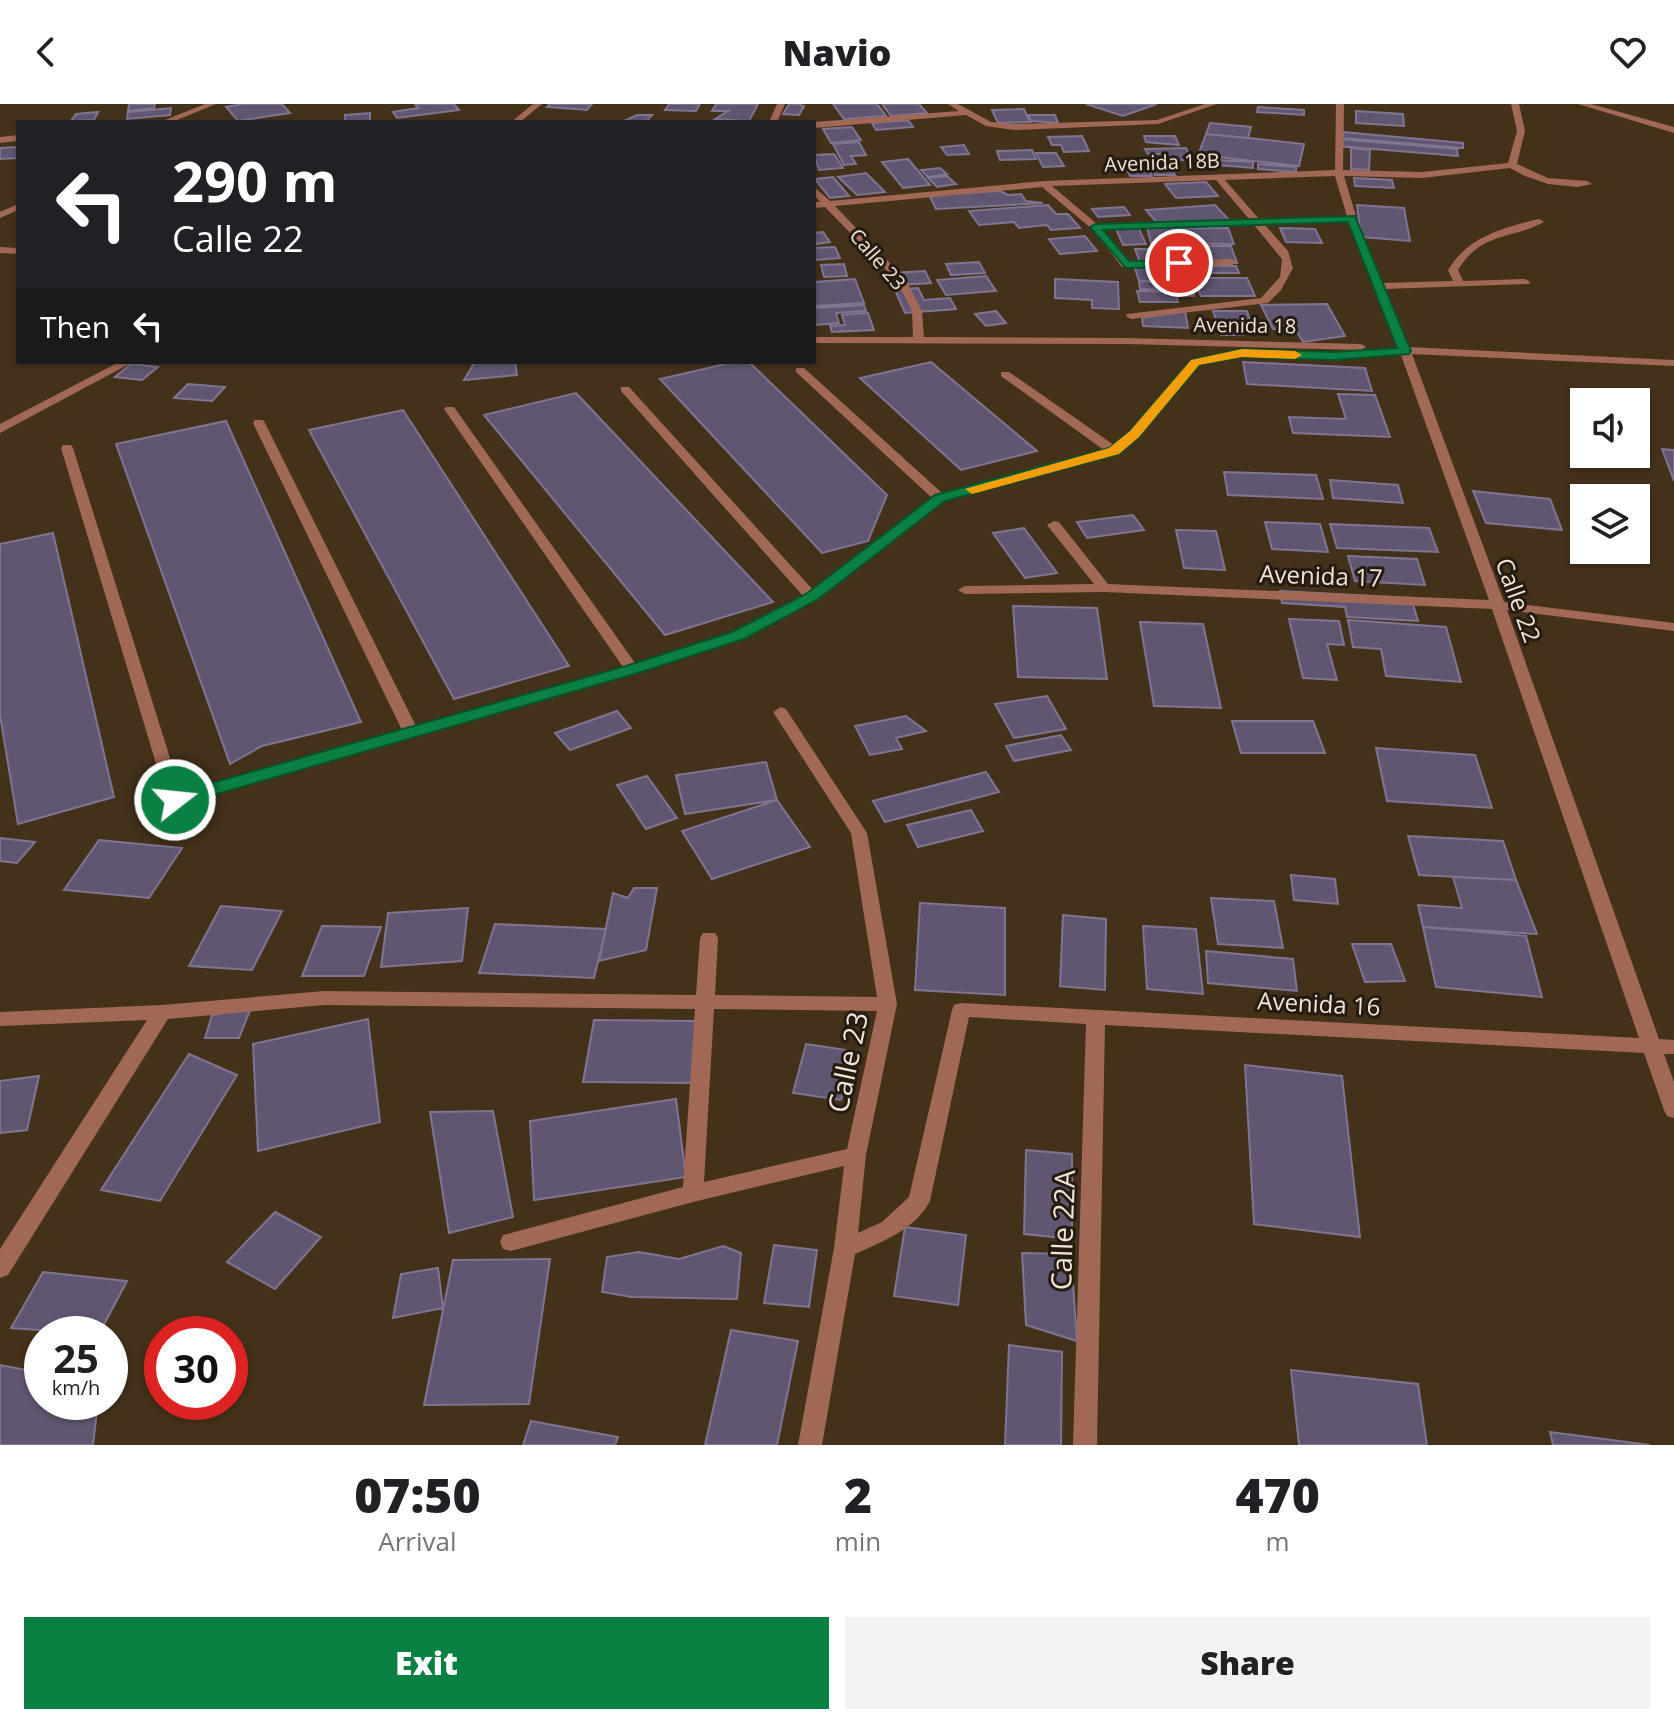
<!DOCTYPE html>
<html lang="en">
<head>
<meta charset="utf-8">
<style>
	body { margin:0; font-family:"Open Sans",sans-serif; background:#f2f2f2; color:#202124; height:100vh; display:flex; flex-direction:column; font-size:30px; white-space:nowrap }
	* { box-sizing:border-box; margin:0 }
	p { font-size:26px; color:#757577 }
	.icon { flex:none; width:44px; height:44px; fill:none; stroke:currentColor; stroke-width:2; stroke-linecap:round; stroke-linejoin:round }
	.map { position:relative; height:1341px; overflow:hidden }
	.drawer { display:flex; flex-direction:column; background:#fff; flex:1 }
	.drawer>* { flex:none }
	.guide { position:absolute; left:16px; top:16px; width:800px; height:244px; border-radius:0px; box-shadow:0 2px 6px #0004; background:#202124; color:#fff; overflow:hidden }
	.fabs { position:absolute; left:1570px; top:284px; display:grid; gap:16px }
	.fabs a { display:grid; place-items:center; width:80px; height:80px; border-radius:0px; background:#fff; box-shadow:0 2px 6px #0004; font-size:40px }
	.speed { position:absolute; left:24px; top:1212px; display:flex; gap:16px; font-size:40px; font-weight:700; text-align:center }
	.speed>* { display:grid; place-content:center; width:104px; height:104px; border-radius:50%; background:#fff; box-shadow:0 2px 6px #0004; line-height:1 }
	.speed small { font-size:20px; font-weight:400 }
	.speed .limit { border:12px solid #d22; background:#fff; color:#111 }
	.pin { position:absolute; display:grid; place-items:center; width:68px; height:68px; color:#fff; margin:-34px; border:4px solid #fff; border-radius:50%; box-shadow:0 2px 8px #0007 }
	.me { position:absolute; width:88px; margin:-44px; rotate:74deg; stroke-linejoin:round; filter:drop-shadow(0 0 6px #0008) }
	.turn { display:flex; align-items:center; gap:28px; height:168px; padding:0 24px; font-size:36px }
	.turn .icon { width:104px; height:104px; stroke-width:2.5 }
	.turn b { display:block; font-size:56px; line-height:68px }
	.then { display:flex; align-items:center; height:76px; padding:0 24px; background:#0003; gap:16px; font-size:30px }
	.eta { display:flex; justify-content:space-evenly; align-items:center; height:136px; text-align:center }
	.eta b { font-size:48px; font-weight:800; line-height:56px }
	.cta { display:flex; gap:16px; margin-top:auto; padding:16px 24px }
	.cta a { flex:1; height:92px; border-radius:0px; background:#0b8043; color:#fff; font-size:32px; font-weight:800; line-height:92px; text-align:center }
	.cta a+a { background:#f2f2f2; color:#202124 }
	header { display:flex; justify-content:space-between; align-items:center; height:104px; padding:0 24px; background:#fff; font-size:36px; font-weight:800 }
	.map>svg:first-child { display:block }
</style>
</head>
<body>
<header><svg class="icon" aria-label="back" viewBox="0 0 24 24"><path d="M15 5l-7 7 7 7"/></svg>Navio<svg class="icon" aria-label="heart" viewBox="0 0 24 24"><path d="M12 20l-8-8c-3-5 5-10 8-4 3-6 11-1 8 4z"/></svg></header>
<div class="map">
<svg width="1674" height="1341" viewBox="0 0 1674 1341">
	<rect width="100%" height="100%" fill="#44311a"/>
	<path fill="#605671" stroke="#7f7592" stroke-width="2" d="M 129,0 L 155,0 L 154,4 L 128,7 Z
		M 242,0 L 282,0 L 290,9 L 238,17 L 226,3 Z
		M 415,0 L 454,0 L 459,6 L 397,14 L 393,8 L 418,4 Z
		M 550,0 L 592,0 L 587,6 L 547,3 Z
		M 669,0 L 700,0 L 696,7 L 665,6 Z
		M 716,0 L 758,0 L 749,17 L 715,15 L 728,7 L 712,7 Z
		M 789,0 L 797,0 L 804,2 L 799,11 L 783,10 Z
		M 833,0 L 877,0 L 886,12 L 844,15 Z
		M 882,0 L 919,0 L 927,9 L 891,12 Z
		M 1086,0 L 1157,0 L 1123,12 Z
		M 1258,3 L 1304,6 L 1304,11 L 1257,8 Z
		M 171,4 L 170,11 L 127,15 L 128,8 Z
		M 1024,5 L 1030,18 L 998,19 L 992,6 Z
		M 1356,7 L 1403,10 L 1404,22 L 1356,19 Z
		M 98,8 L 94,16 L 71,17 L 76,10 Z
		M 370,9 L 370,18 L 345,18 L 345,11 Z
		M 637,11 L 652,11 L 646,18 L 624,17 Z
		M 1029,11 L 1055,11 L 1058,19 L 1031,17 Z
		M 908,16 L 913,23 L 876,26 L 872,19 Z
		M 1210,19 L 1251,23 L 1248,34 L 1206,30 Z
		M 852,23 L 861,36 L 831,39 L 823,25 Z
		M 1343,28 L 1463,39 L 1463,44 L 1342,34 Z
		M 1206,30 L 1248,34 L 1304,40 L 1299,62 L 1198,51 Z
		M 1082,32 L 1089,47 L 1064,48 L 1061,41 L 1052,41 L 1048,33 Z
		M 1144,32 L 1175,32 L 1179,41 L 1146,38 Z
		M 1338,35 L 1457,45 L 1458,52 L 1337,42 Z
		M 859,38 L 866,51 L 851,52 L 856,60 L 844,61 L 833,40 Z
		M 964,41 L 969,50 L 947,51 L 941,43 Z
		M 18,43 L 18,54 L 0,55 L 0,44 Z
		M 1186,44 L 1192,56 L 1169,56 L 1166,50 L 1148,50 L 1145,45 Z
		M 1351,44 L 1370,46 L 1369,66 L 1351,65 Z
		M 1032,46 L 1036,55 L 1000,56 L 997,47 Z
		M 1036,49 L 1056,49 L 1064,62 L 1043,63 Z
		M 834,50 L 843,64 L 819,66 L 814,51 Z
		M 908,55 L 930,81 L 903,84 L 882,58 Z
		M 1147,56 L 1167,56 L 1175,71 L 1155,71 Z
		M 1218,56 L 1253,58 L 1253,64 L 1218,61 Z
		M 1123,58 L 1146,58 L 1152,72 L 1130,72 Z
		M 1258,60 L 1296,63 L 1296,68 L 1258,65 Z
		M 940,64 L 947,70 L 928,73 L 921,66 Z
		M 866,69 L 885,88 L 857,91 L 838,73 Z
		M 947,72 L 956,80 L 937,83 L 928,74 Z
		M 833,73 L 849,92 L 830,94 L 815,75 Z
		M 1354,74 L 1392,76 L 1394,84 L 1355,82 Z
		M 1206,78 L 1218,92 L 1176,94 L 1165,80 Z
		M 1000,87 L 1008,91 L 1021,90 L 1026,97 L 1043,99 L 936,105 L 929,91 Z
		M 1048,101 L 1056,110 L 1068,110 L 1080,124 L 1051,126 L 1047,121 L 1019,124 L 1014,118 L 979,121 L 969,107 Z
		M 1215,101 L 1229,116 L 1158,120 L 1146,106 Z
		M 1357,101 L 1404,104 L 1410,137 L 1361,133 Z
		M 1124,103 L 1130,111 L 1098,113 L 1092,105 Z
		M 1147,124 L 1228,124 L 1234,140 L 1151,139 Z
		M 1280,124 L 1315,125 L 1322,139 L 1286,138 Z
		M 1116,125 L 1139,125 L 1146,140 L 1123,141 Z
		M 823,128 L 830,138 L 816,140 L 814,129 Z
		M 1085,132 L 1097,147 L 1060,150 L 1049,135 Z
		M 1175,142 L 1231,142 L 1237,159 L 1180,158 Z
		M 835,143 L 840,154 L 814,156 L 814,144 Z
		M 1135,145 L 1166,145 L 1173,161 L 1141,161 Z
		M 979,158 L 985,169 L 951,171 L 946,160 Z
		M 844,160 L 847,172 L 824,173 L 821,161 Z
		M 1134,161 L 1236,162 L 1239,169 L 1184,169 L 1187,177 L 1139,177 Z
		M 925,167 L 931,179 L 899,181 L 893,169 Z
		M 986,172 L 996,187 L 946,191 L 937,176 Z
		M 1193,174 L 1247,174 L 1255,192 L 1201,192 Z
		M 855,175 L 864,199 L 814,202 L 814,178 Z
		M 1055,175 L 1118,178 L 1119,205 L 1092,204 L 1092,196 L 1055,194 Z
		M 1139,177 L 1191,179 L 1194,192 L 1180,191 L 1179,186 L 1140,185 Z
		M 918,184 L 924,196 L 950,194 L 956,205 L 905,209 L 895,186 Z
		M 1137,187 L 1175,188 L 1178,198 L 1140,198 Z
		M 1327,200 L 1345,232 L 1303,238 L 1295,225 L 1273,225 L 1261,201 Z
		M 864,201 L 866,207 L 836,209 L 839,219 L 815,221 L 814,204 Z
		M 996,207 L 1006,219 L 986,222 L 975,210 Z
		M 1185,207 L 1188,224 L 1143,222 L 1142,214 Z
		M 1213,207 L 1247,207 L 1250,216 L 1237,216 L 1243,231 L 1221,231 Z
		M 868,209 L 874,226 L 832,228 L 830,222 L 845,221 L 842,211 Z
		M 471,258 L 515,258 L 517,271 L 464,276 L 473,261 Z
		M 734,258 L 749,258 L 887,391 L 868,437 L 822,449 L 660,275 Z
		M 931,258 L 1037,347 L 961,366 L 860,274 Z
		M 1243,258 L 1365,264 L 1372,287 L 1247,280 Z
		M 131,260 L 158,263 L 142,276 L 115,273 Z
		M 188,280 L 225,283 L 212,297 L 174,294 Z
		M 576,289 L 773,498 L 665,531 L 484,311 Z
		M 1338,290 L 1375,291 L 1390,333 L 1293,329 L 1289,313 L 1346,315 Z
		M 403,306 L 569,562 L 454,595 L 309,326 Z
		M 226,317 L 361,618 L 262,642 L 230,660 L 116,340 Z
		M 1662,345 L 1674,346 L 1674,377 Z
		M 1224,368 L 1316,371 L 1323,395 L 1228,391 Z
		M 1330,376 L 1398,381 L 1403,399 L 1333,394 Z
		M 1473,387 L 1550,395 L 1562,426 L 1486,419 Z
		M 1133,411 L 1144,426 L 1087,434 L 1077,418 Z
		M 1265,418 L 1320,420 L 1328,448 L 1272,445 Z
		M 1330,420 L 1429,424 L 1438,448 L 1337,444 Z
		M 1024,424 L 1057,469 L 1025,474 L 993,429 Z
		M 1176,426 L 1216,427 L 1225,466 L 1184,464 Z
		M 53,429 L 114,693 L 18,720 L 0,611 L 0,440 Z
		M 1348,452 L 1417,455 L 1425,481 L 1355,477 Z
		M 1280,487 L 1411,494 L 1418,517 L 1347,513 L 1345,503 L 1282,499 Z
		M 1013,502 L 1097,504 L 1107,575 L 1018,573 Z
		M 1289,515 L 1339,517 L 1344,541 L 1327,540 L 1337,576 L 1303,574 Z
		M 1348,516 L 1446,523 L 1461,578 L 1386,572 L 1381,545 L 1353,543 Z
		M 1140,518 L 1203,520 L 1221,604 L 1154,602 Z
		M 1047,592 L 1066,625 L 1014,634 L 995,600 Z
		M 617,607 L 631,624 L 570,646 L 555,629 Z
		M 906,612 L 926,627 L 896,634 L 902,645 L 870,651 L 855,622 Z
		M 1232,617 L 1313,617 L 1325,649 L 1241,649 Z
		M 1061,631 L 1071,646 L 1014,657 L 1006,642 Z
		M 1376,644 L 1475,651 L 1492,704 L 1387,697 Z
		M 766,658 L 777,696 L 685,710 L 676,671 Z
		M 986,668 L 999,688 L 885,718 L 873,697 Z
		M 647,672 L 677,714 L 646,725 L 617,681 Z
		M 777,696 L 810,743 L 712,775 L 682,727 Z
		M 971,706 L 983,727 L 918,743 L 907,721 Z
		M 1408,732 L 1503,737 L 1516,776 L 1419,771 Z
		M 0,734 L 35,738 L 17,759 L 0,757 Z
		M 99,736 L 182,744 L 149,794 L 64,786 Z
		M 1291,771 L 1335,775 L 1338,800 L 1294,796 Z
		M 1453,773 L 1516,776 L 1537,830 L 1423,823 L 1418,801 L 1462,804 Z
		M 634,784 L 657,784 L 646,846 L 599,857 L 613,789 L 628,794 Z
		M 1211,794 L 1274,797 L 1283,844 L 1218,840 Z
		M 920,799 L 1005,804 L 1005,891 L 915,886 Z
		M 221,802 L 282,807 L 252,866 L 189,862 Z
		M 468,804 L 462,857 L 381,863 L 388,809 Z
		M 1063,811 L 1106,815 L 1105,886 L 1060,882 Z
		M 495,820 L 606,825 L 594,874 L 479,869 Z
		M 322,822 L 381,823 L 364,872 L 302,872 Z
		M 1143,822 L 1196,825 L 1203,890 L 1147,885 Z
		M 1423,823 L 1526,832 L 1542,893 L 1436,883 Z
		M 1352,840 L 1391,840 L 1405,877 L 1365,878 Z
		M 1206,847 L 1293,855 L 1297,887 L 1208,879 Z
		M 251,904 L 239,934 L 205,934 L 212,911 Z
		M 368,915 L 380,1018 L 258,1047 L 253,940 Z
		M 594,916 L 699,917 L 693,979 L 583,978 Z
		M 806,940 L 853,947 L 841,996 L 793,989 Z
		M 189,950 L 237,971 L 160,1097 L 101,1086 Z
		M 1245,961 L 1342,972 L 1360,1133 L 1254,1120 Z
		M 39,972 L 27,1026 L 0,1029 L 0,977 Z
		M 676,995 L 686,1073 L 534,1096 L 530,1017 Z
		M 493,1007 L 513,1113 L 449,1129 L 430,1008 Z
		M 1026,1046 L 1072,1050 L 1072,1135 L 1024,1130 Z
		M 275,1108 L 321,1133 L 275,1185 L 227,1158 Z
		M 905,1123 L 966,1131 L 958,1201 L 894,1192 Z
		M 774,1141 L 817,1146 L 809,1203 L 764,1199 Z
		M 723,1142 L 741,1149 L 737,1195 L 632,1193 L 602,1188 L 607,1153 L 639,1148 L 679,1155 Z
		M 1022,1149 L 1071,1150 L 1077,1237 L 1026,1221 Z
		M 550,1155 L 529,1300 L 424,1301 L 453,1156 Z
		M 438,1164 L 443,1204 L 393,1214 L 401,1170 Z
		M 43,1168 L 127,1177 L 99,1230 L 11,1224 Z
		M 731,1226 L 798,1237 L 777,1341 L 705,1341 Z
		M 1009,1241 L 1062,1248 L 1061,1341 L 1005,1341 Z
		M 0,1261 L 42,1269 L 42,1298 L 98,1298 L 93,1341 L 0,1341 Z
		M 1291,1266 L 1418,1280 L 1427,1341 L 1299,1341 Z
		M 531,1317 L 618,1333 L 615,1341 L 523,1341 Z
		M 1550,1328 L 1650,1341 L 1553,1341 Z"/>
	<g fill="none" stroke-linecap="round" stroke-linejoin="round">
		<path fill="#a16856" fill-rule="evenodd" d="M 205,0 L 216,0 L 172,18 L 160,18 Z
			M 533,0 L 542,0 L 520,18 L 511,18 Z
			M 777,0 L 785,0 L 777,18 L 769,18 Z
			M 948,0 L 958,0 L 991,18 L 1014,20 L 1157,16 L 1205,0 L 1217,0 L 1158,20 L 1014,26 L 986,22 L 966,11 L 814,24 L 814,18 L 959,7 Z
			M 1336,0 L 1344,0 L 1343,66 L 1422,68 L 1508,59 L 1517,27 L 1511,0 L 1519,0 L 1525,27 L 1517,60 L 1548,74 L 1587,77 L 1592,80 L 1578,83 L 1548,80 L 1525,72 L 1510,64 L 1422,74 L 1344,72 L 1357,115 L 1383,179 L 1453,177 L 1448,166 C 1469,132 1502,124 1539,115 L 1544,118 C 1511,136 1482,127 1458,166 L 1463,177 L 1525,175 L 1530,178 L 1529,180 L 1385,185 L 1409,243 L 1674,256 L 1674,262 L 1412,250 L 1504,498 L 1674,519 L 1674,527 L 1507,506 L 1659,935 L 1674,936 L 1674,950 L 1664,950 L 1674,978 L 1674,1014 L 1667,1012 L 1664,1006 L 1644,949 L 1105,921 L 1097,1341 L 1073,1341 L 1086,920 L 969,913 L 930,1097 C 916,1125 882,1138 855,1150 L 822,1341 L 798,1341 L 834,1144 L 844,1062 L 693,1098 L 511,1147 L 503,1145 L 500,1138 L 503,1131 L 511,1129 L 683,1083 L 695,905 L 324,901 L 168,915 L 8,1171 L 0,1174 L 0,1145 L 147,916 L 0,922 L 0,908 L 162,901 L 324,887 L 696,891 L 700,834 L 703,829 L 715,829 L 718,834 L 715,891 L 877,893 L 851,729 L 773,608 L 781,603 L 786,605 L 867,729 L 897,900 L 866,1051 L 858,1129 L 882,1118 L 909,1093 L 952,906 L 954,901 L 961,899 L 1639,934 L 1492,505 L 1104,488 L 965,490 L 958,486 L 965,482 L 1094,480 L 1047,421 L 1054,417 L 1059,418 L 1108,480 L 1489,496 L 1401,251 L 1334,255 L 1242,252 L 1199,261 L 1138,333 L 1118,350 L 945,397 L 817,496 L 743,535 L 181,700 L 169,700 L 167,696 L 61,344 L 63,341 L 71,341 L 73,344 L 181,689 L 402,626 L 253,319 L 255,316 L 263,316 L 265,319 L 416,622 L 623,563 L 444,305 L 446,303 L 454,303 L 635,559 L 733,529 L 803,492 L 621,287 L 621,283 L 629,283 L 813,486 L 932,394 L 796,268 L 796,264 L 804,264 L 942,389 L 1104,346 L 1001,272 L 1001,268 L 1009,268 L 1114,341 L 1130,327 L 1191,256 L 1242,246 L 1334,249 L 1391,245 L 1398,243 L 1348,118 L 1265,121 L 1288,147 L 1293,164 L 1281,186 L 1268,199 L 1131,215 L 1126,212 L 1127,210 L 1261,194 L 1280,173 L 1282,155 L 1254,121 L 1102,126 L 1129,158 L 1232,155 L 1237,158 L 1232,161 L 1122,163 L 1092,125 L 1042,83 L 835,102 L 906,176 L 922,207 L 924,233 L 1126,234 L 1361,240 L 1366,243 L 1361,246 L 1126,240 L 814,239 L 814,233 L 913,233 L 912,207 L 897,177 L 825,103 L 814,104 L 814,98 L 820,98 L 814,91 L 814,83 L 830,97 L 1044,77 L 1335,66 ZM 1335,72 L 1347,112 L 1259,115 L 1225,76 ZM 1216,76 L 1249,115 L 1097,120 L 1052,82 ZM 714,905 L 877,907 L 847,1045 L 704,1078 Z
			M 1578,0 L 1591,0 L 1674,23 L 1674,29 Z
			M 18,31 L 18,37 L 0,39 L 0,33 Z
			M 18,100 L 18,106 L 0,114 L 0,108 Z
			M 0,143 L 18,144 L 18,150 L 0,149 Z
			M 119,258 L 133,258 L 0,329 L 0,320 Z"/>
	</g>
	<path fill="#0b8043" stroke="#07532c" stroke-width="2" d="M 1355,112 L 1411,247 L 1409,250 L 1334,256 L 1242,253 L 1199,261 L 1139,333 L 1119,350 L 945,397 L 817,496 L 744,535 L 638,569 L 182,700 L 175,702 L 166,696 L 169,691 L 626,562 L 732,528 L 806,490 L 935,391 L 1109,344 L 1130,327 L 1191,256 L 1242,245 L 1334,248 L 1397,244 L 1348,118 L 1103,126 L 1129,157 L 1179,156 L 1185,159 L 1179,163 L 1126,164 L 1090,123 L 1095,120 Z"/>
	<path fill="#f59e0b" d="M 1242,245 L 1295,247 L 1302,251 L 1295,255 L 1242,253 L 1199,261 L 1139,333 L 1119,350 L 972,390 L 965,385 L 1109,344 L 1130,327 L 1191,256 Z"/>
	<g text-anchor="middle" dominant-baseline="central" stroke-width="6" stroke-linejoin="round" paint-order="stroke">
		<g font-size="20" fill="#f1e4d7" stroke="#241b11">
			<text transform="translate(1162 58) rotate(-2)">Avenida 18B</text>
			<text transform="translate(878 155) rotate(49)">Calle 23</text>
			<text transform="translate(1245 221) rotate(1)">Avenida 18</text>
		</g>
		<g font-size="24" fill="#f1e4d7" stroke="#241b11">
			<text transform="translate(1321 471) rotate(2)">Avenida 17</text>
			<text transform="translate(1519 496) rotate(70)">Calle 22</text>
			<text transform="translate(1319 899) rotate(3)">Avenida 16</text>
		</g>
		<g font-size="28" fill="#f1e4d7" stroke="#241b11">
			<text transform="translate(847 958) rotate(-78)">Calle 23</text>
			<text transform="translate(1062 1126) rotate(-88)">Calle 22A</text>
		</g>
	</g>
</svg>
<div class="fabs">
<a><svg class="icon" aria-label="sound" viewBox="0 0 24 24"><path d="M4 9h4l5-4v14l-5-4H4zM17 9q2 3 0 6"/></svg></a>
<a><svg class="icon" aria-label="layers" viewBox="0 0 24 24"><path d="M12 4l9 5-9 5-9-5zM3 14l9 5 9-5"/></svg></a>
</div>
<div class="speed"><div>25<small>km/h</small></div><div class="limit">30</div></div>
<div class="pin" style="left:1179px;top:159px;background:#d93025"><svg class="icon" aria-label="arrive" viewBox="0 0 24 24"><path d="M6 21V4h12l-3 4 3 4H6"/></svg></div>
<svg class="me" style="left:175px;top:696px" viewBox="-20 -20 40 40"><circle r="17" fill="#0b8043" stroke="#fff" stroke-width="3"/><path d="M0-11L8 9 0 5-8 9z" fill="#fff"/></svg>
<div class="guide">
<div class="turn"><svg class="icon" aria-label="left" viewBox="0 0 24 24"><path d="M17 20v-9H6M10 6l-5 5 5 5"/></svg><div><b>290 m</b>Calle 22</div></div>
<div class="then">Then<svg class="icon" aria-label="left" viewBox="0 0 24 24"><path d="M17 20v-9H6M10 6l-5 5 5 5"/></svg></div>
</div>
</div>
<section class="drawer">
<div class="eta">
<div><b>07:50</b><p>Arrival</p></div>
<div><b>2</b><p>min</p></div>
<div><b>470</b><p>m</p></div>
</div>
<div class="cta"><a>Exit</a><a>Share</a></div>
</section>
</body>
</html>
